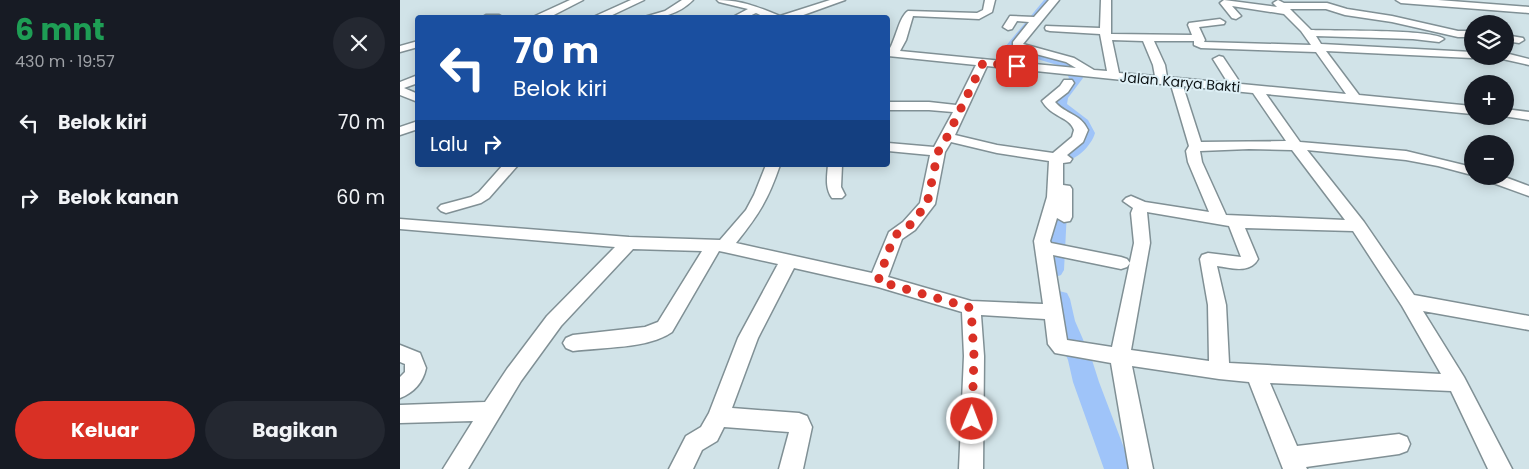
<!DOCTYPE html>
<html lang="id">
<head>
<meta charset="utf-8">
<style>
	body { margin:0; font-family:Poppins,sans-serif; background:#242831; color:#f1f3f6; height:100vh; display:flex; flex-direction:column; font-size:19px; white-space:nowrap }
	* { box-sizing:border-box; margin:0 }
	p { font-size:16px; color:#9ea1a6 }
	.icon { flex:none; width:28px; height:28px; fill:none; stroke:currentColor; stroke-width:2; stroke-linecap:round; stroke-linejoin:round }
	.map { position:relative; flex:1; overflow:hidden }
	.details { display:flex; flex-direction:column; background:#171b24; width:400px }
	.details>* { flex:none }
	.guide { position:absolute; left:15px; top:15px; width:475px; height:152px; border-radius:5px; box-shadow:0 2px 12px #0003; background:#1a4fa0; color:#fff; overflow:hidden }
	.controls { position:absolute; left:1064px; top:15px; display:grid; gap:10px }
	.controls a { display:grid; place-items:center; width:50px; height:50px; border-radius:50%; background:#171b24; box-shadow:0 2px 12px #0003; font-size:25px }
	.pin { position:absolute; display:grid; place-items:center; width:42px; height:42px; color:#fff; margin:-21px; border-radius:10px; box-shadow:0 2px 8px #0006 }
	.me { position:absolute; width:55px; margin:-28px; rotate:1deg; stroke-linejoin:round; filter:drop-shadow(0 0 4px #0008) }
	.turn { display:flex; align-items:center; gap:18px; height:105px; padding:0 15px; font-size:22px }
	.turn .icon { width:65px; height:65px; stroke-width:2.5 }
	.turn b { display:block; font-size:35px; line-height:42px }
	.then { display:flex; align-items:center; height:48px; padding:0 15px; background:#0003; gap:10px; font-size:19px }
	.round { display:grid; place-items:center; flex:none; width:52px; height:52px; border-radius:26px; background:#242831 }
	.summary { display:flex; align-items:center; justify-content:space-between; height:85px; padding:0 15px }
	h1 { font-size:30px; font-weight:700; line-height:38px; color:#1e9e55 }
	.cta { display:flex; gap:10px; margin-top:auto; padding:10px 15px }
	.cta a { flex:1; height:58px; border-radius:30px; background:#d93025; color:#fff; font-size:20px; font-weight:700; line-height:58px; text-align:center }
	.cta a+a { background:#242831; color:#f1f3f6 }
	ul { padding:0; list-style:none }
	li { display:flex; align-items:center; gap:15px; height:75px; padding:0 15px }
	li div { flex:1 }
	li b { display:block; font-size:19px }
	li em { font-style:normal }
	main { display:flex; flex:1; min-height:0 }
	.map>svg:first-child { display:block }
</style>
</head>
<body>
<main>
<section class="details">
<div class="summary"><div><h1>6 mnt</h1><p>430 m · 19:57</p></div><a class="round"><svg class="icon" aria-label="close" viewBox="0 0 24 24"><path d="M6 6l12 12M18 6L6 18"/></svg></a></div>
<ul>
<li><svg class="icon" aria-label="left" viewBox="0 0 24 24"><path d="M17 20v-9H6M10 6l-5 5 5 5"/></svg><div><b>Belok kiri</b></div><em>70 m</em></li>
<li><svg class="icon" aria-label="right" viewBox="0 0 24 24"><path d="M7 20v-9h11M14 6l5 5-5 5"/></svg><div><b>Belok kanan</b></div><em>60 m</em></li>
</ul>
<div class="cta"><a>Keluar</a><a>Bagikan</a></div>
</section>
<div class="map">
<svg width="1129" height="469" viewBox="0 0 1129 469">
	<rect width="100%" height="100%" fill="#d1e3e8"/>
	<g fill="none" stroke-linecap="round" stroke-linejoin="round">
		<path fill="#9fc4f9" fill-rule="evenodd" d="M 644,0 L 656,0 L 620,45 L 675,61 L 683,78 L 668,98 L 667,104 L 688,120 L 695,133 C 691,147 673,164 659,161 L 656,157 C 662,149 673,145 677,138 C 685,124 657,114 651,105 L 653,98 L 669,78 L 664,67 L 607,50 L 605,47 Z
			M 659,186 L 666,188 L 668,192 L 664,270 L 661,275 L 653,278 L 645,275 L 642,270 L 650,192 L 652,188 Z
			M 659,291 L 667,293 L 670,299 L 675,321 L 692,360 L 699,382 L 732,469 L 704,469 L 673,382 L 668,360 L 651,321 L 648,299 L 651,293 Z"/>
		<g stroke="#809095" stroke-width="3">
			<path id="minor" d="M 170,0 L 183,0 L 148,18 L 135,16 Z
				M 231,0 L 244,0 L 206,18 L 191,18 Z
				M 282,0 L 293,0 C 278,15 261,18 241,18 L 265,11 Z
				M 317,0 C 341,0 358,7 380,16 L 430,0 L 445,0 L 395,18 L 367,18 L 356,13 L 345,18 L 331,18 L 348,9 L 319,2 Z
				M 585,0 L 595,0 L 592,12 L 579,19 L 513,16 L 506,40 L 500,51 L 676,68 L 666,62 L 613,48 L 613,42 L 629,22 L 617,21 L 612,29 L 608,30 L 603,27 L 610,16 L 634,17 L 649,0 L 659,0 L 623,44 L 674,58 L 694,70 L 707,71 L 700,34 L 650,31 L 646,30 L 645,28 L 646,26 L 700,28 L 701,0 L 711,0 L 711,34 L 792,35 L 788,25 L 789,23 L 820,19 L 825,22 L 824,24 L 799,27 L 805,40 L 804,42 L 911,45 L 901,31 L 884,14 L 832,6 L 841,16 L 836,19 L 832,18 L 820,3 L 824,0 L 877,7 L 873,3 L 878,0 L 884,3 L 927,3 L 947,9 L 992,16 L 1058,31 L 1072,31 L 1072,37 L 1058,37 L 992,22 L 945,15 L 926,9 L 890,9 L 911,30 C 932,31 1034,29 1044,39 L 1039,42 L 1013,39 L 916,36 L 921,44 L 1072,52 L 1072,56 L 1077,56 L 1072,58 L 926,51 L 959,95 L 1072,106 L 1072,114 L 866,94 L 900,142 L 1006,151 L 1072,167 L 1072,175 L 1038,166 L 1006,160 L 907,150 L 964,222 L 1014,295 L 1129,316 L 1129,330 L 1023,311 L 1064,377 L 1112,469 L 1088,469 L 1051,391 L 870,383 L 897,446 L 999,434 L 1007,437 L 1010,444 L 1007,451 L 999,454 L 906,467 L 907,469 L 883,469 L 849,382 L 819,379 L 732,366 L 753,469 L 729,469 L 711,363 L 655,353 L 648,344 L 645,319 L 581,315 L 584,356 L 583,469 L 559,469 L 564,356 L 562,312 L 478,287 L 394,268 L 358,338 L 332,408 L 399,413 L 407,416 L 412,427 L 403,469 L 379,469 L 389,432 L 324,427 L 317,441 L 302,450 L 293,469 L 269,469 L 286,436 L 301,427 L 309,413 L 338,338 L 378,264 L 324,252 L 319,251 L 272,332 C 248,349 202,347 173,351 L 166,348 L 163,343 L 166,338 L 173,335 L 245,327 L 258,322 L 302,251 L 233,249 L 161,326 L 121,381 L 68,469 L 43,469 L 73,421 L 0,423 L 0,405 L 85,402 L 107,369 L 147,316 L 215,247 L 0,229 L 0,219 L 229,237 L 320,240 L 346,210 L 354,195 L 366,165 L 380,165 C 368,200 359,214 336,243 L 472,273 L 489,232 L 503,222 L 520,203 L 530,155 L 488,151 L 488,143 L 534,147 L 553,112 L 529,110 L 488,110 L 488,102 L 529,102 L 556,105 L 576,65 L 488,56 L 488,50 L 489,50 C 496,39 499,17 508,11 L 577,13 L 583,10 ZM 712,40 L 743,41 L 753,65 L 755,76 L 719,73 ZM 754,41 L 794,41 L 794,45 L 801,48 L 916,52 L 946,94 L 841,84 L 823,57 L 819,56 L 813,59 L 828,83 L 767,77 L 765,65 ZM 587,66 L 771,85 L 789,146 L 786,151 L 788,162 L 809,212 L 745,202 L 731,196 L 726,198 L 723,201 L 733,208 L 731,213 L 734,243 L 712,347 L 667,340 L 653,255 L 721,269 L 727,267 L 730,263 L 727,259 L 721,257 L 651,243 L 650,241 L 657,218 L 664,222 L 670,221 L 672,217 L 672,189 L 670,186 L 663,185 L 663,163 L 670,162 L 672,159 L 667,155 L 683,142 L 688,130 C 681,114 665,114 655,102 L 668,92 L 674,83 L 672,80 L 664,80 L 660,86 L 642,101 C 651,117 670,117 674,130 L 672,137 L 653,153 L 597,145 L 555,135 ZM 783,86 L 853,93 L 886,141 L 801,142 ZM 551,142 L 597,153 L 649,161 L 647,197 L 634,241 L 643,304 L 571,301 L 488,277 L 502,239 L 515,230 L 535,204 L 545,152 ZM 849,149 L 892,150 L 945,220 L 826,215 L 802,162 L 800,151 ZM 747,212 L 829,226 L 841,257 L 808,253 L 802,255 L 800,259 L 808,305 L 809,361 L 731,350 L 750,243 ZM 845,228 L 953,231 L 1002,306 L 1041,374 L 829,363 L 826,305 L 817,266 C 831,268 850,274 858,259 Z
				M 996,0 L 1038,0 L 1129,7 L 1129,13 L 1001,3 Z
				M 86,15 L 99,15 L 104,18 L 81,18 Z
				M 1105,35 L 1123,38 L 1124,40 L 1119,43 L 1105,41 Z
				M 18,41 L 18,47 L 0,52 L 0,46 Z
				M 1105,53 L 1129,59 L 1129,65 L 1098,58 L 1097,56 L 1105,56 Z
				M 18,75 L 18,83 L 4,88 L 18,94 L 18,102 L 0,95 L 0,82 Z
				M 1105,109 L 1129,112 L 1129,120 L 1103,116 L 1105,116 Z
				M 18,121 L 18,129 L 0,135 L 0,127 Z
				M 103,165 L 118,165 L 89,198 L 81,203 L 46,213 L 41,211 L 38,208 L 41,205 L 71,197 L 79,192 Z
				M 428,165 L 442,165 L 441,187 L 445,195 L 442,198 L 432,198 C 425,188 427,177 428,165 Z
				M 1080,176 L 1102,176 L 1129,186 L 1129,196 L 1082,179 Z
				M 0,345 L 20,353 L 26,368 C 23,383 13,393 0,398 L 0,377 L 5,372 L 5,364 L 0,362 Z"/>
		</g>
		<use href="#minor" fill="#fff" fill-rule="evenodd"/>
	</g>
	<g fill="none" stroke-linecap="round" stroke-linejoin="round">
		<path stroke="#d93025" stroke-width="9" stroke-dasharray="0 16.2" d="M 572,419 L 574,356 L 571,308 L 478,281 L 494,236 L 509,226 L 527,204 L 538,152 L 547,137 L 583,63 L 617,66"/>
	</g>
	<g text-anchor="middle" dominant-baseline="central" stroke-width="4" stroke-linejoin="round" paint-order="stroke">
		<g font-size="14" fill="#0d1315" stroke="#def0f6">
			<text transform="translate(780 82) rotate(5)">Jalan Karya Bakti</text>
		</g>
	</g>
</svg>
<div class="controls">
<a><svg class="icon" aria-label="layers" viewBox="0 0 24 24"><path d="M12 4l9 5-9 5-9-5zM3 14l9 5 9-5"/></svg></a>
<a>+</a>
<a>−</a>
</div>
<div class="pin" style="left:617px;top:66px;background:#d93025"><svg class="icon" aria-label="arrive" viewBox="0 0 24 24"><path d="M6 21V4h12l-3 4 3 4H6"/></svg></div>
<svg class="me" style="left:572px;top:419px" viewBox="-20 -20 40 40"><circle r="17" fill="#d93025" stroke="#fff" stroke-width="3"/><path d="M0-11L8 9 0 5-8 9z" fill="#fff"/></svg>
<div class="guide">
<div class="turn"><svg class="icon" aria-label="left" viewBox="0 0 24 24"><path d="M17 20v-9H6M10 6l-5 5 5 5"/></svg><div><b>70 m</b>Belok kiri</div></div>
<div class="then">Lalu<svg class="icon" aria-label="right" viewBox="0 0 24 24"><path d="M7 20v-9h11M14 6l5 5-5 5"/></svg></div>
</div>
</div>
</main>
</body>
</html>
